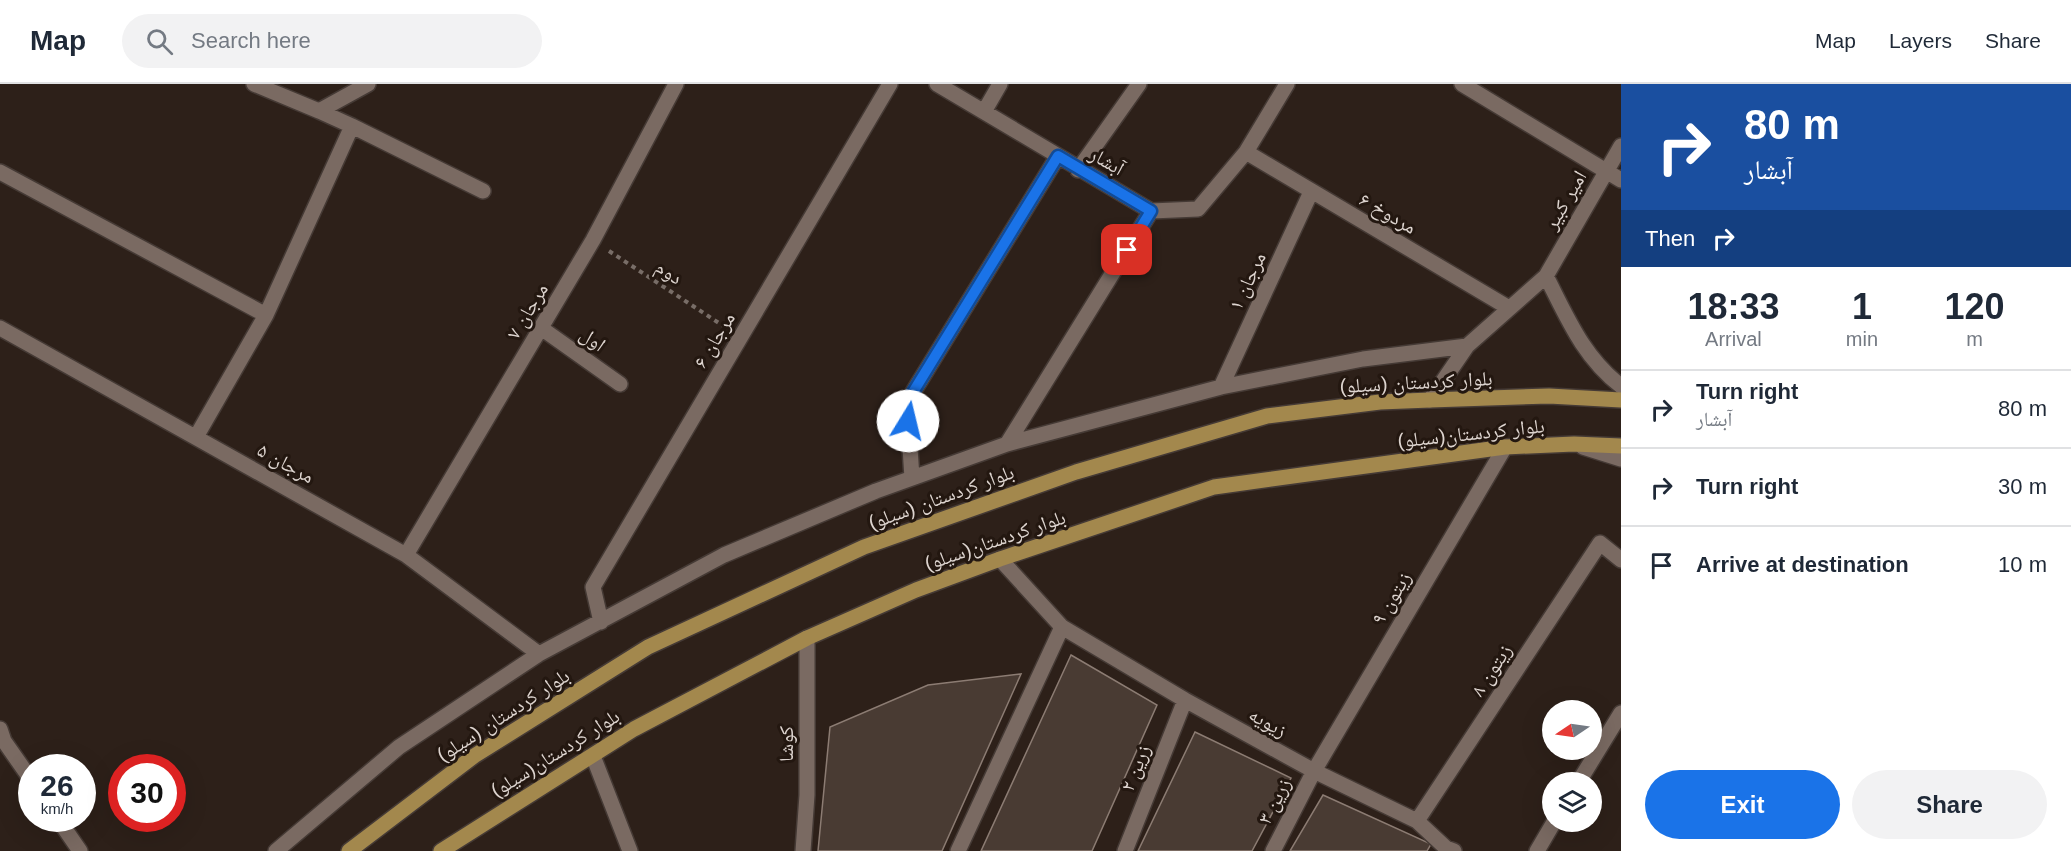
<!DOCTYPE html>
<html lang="en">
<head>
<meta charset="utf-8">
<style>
	body { margin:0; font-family:Arial,"Noto Naskh Arabic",sans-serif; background:#f2f2f3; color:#1f2937; height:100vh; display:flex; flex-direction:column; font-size:22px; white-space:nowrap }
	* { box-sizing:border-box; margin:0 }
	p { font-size:20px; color:#747a83 }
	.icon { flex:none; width:33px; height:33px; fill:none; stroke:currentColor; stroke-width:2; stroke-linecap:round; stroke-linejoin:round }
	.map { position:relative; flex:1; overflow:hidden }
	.sheet { display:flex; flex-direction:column; background:#fff; width:450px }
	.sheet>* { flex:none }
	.banner { background:#1a4fa0; color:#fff; overflow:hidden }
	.needle { width:39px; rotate:257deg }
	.tools { position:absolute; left:1542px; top:616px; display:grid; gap:12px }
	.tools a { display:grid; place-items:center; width:60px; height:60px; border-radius:50%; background:#fff; box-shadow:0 6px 24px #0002; font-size:30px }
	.speed { position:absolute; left:18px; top:670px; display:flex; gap:12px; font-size:30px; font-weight:700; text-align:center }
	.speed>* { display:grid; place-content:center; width:78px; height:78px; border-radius:50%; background:#fff; box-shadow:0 6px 24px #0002; line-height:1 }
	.speed small { font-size:15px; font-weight:400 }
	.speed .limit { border:9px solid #d22; background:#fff; color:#111 }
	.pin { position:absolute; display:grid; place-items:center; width:51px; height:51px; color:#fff; margin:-26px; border-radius:12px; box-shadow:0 3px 9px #0006 }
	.me { position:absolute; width:66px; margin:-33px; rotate:9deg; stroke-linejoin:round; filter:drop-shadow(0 0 4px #0008) }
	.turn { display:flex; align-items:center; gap:21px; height:126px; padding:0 24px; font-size:27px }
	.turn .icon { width:78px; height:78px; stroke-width:2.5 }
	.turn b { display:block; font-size:42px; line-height:51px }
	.then { display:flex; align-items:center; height:57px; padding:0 24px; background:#0003; gap:12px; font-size:22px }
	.eta { display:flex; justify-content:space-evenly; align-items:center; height:102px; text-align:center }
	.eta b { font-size:36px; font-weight:800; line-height:42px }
	.cta { display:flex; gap:12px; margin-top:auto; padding:12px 24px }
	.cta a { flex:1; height:69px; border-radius:36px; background:#1a73e8; color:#fff; font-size:24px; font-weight:800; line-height:69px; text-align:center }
	.cta a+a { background:#f2f2f3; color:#1f2937 }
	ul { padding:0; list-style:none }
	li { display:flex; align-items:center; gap:18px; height:78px; padding:0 24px; border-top:2px solid #e0e1e3 }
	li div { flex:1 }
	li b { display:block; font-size:22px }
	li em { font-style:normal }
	header { display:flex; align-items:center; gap:36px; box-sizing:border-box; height:84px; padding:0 30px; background:#fff; border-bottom:2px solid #e0e1e3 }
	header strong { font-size:28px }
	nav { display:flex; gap:33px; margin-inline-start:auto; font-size:21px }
	.search { width:420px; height:54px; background:#f2f2f3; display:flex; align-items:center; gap:15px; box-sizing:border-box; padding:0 21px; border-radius:33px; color:#747a83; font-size:22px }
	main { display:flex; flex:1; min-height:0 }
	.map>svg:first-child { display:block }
</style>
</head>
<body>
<header>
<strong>Map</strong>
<div class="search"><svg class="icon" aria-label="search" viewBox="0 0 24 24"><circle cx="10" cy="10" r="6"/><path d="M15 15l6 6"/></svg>Search here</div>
<nav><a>Map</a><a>Layers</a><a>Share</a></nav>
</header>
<main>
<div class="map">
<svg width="1621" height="767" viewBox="0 0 1621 767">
	<rect width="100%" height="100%" fill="#2d2019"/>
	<path fill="#493b33" stroke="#8c7c73" stroke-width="1.5" d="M 1071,571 L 1157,621 L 1092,767 L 981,767 Z
		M 1021,590 L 942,767 L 818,767 L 830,643 L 928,601 Z
		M 1195,648 L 1291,694 L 1252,767 L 1138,767 Z
		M 1323,711 L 1431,760 L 1427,767 L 1290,767 Z"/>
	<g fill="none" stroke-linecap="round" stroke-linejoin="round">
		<g stroke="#453a35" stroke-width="18">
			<path id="minor" d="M 254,0 L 319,27
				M 937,0 L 1151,127 L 1198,125 L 1246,68 L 1287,0
				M 1462,0 L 1621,96
				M 985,26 L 1000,0
				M 352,42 L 483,107
				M 1246,68 L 1509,224
				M 1078,86 L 1139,0
				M 0,88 L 266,231
				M 1546,192 L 1621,62
				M 0,244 L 406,471 L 539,570
				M 541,244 L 620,300
				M 1221,303 L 1311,108
				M 1430,316 L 1467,262 L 1546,192 C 1567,233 1583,273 1621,302
				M 196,353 L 266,231 L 352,42 L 319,27 L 368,0
				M 1007,360 L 1151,127
				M 1583,363 L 1621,375
				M 912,394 L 907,318 L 1058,72
				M 406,471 L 593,156 L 676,0
				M 1000,475 L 1062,543 L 1185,616 L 1314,687 L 1417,737 L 1446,764 L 1454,767
				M 601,538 L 593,503 L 890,0
				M 0,645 L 4,657 L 32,697
				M 593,672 L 630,767
				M 1578,699 L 1621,629
				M 58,735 L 80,767
				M 1417,737 L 1600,459 L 1621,476
				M 276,767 L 399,663 L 539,570 L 724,471 L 876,407 L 1007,360 L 1221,303 L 1363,275 L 1467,262
				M 803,767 L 807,711 L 807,554
				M 958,767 L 1062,543
				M 1125,767 L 1185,616
				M 1273,767 L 1314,687 L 1505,363
				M 1537,767 L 1554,738"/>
		</g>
		<g stroke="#453a35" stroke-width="18">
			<path id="major" d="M 349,767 L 474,672 L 648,563 L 864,463 L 1076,388 L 1267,332 L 1380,318 L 1430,316 L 1549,312 L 1621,316
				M 441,767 L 634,645 L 807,554 L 916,506 L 1000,475 L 1214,403 L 1505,363 L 1574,360 L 1621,362"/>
		</g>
		<path stroke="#786d67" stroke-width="4" stroke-dasharray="4.5 4.5" stroke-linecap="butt" d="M 609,167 L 725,243"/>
		<use href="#minor" stroke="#7a6a62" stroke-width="15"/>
		<use href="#major" stroke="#a3884d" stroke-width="15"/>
	</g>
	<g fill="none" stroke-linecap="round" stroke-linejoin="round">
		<g stroke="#114b97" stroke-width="15">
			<path id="route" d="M 908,337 L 907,318 L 1058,72 L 1151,127 L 1127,166"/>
		</g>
		<use href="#route" stroke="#1a73e8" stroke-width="10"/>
	</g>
	<g text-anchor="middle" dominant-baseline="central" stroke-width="6" stroke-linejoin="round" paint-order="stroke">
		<g font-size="20" fill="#ddd4cf" stroke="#231710">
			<text transform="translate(1107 77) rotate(30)">آبشار</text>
			<text transform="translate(1565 116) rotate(-60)">امیر کبیر</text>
			<text transform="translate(1388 129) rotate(30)">مردوخ ۶</text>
			<text transform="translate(669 188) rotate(33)">دوم</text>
			<text transform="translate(1247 197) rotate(-65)">مرجان ۱</text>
			<text transform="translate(527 227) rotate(-59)">مرجان ۷</text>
			<text transform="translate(593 255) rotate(36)">اول</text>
			<text transform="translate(714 256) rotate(-59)">مرجان ۶</text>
			<text transform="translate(1416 298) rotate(-3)">بلوار کردستان (سیلو)</text>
			<text transform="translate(1471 349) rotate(-6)">بلوار کردستان(سیلو)</text>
			<text transform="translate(286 379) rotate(29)">مرجان ۵</text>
			<text transform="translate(941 413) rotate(-20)">بلوار کردستان (سیلو)</text>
			<text transform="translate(995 456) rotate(-19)">بلوار کردستان(سیلو)</text>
			<text transform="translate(1391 514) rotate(-59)">زیتون ۹</text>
			<text transform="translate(1491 586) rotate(-57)">زیتون ۸</text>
			<text transform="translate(503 631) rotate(-33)">بلوار کردستان (سیلو)</text>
			<text transform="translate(1268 638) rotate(29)">زیویه</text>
			<text transform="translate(786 660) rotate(-90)">کوشا</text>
			<text transform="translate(555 669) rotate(-32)">بلوار کردستان(سیلو)</text>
			<text transform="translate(1135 684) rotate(-68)">زرین ۲</text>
			<text transform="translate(1274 717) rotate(-63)">زرین ۳</text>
		</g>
	</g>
</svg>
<div class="tools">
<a><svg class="needle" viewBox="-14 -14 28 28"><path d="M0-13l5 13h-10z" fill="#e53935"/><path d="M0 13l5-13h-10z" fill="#747a83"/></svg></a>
<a><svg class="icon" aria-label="layers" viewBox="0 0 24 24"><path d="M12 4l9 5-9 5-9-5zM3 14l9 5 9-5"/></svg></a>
</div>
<div class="speed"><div>26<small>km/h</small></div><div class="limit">30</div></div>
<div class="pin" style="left:1127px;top:166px;background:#d93025"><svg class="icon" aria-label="arrive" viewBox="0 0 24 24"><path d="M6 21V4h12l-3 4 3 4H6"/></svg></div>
<svg class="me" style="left:908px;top:337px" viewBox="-20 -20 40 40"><circle r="19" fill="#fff"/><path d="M0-13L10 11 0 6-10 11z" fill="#1a73e8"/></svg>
</div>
<section class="sheet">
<div class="banner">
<div class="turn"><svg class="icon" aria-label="right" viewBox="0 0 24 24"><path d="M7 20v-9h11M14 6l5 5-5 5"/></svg><div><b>80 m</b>آبشار</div></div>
<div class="then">Then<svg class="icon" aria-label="right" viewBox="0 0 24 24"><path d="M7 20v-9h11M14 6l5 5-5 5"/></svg></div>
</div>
<div class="eta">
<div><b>18:33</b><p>Arrival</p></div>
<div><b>1</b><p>min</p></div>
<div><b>120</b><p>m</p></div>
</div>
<ul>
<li><svg class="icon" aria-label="right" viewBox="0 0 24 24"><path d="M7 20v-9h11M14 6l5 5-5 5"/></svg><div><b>Turn right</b><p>آبشار</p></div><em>80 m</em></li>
<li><svg class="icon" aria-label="right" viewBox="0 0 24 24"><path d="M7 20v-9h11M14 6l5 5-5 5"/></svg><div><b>Turn right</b></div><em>30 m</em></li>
<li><svg class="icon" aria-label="arrive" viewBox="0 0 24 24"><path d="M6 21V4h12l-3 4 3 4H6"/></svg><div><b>Arrive at destination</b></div><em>10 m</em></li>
</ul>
<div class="cta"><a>Exit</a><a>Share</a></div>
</section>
</main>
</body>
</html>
